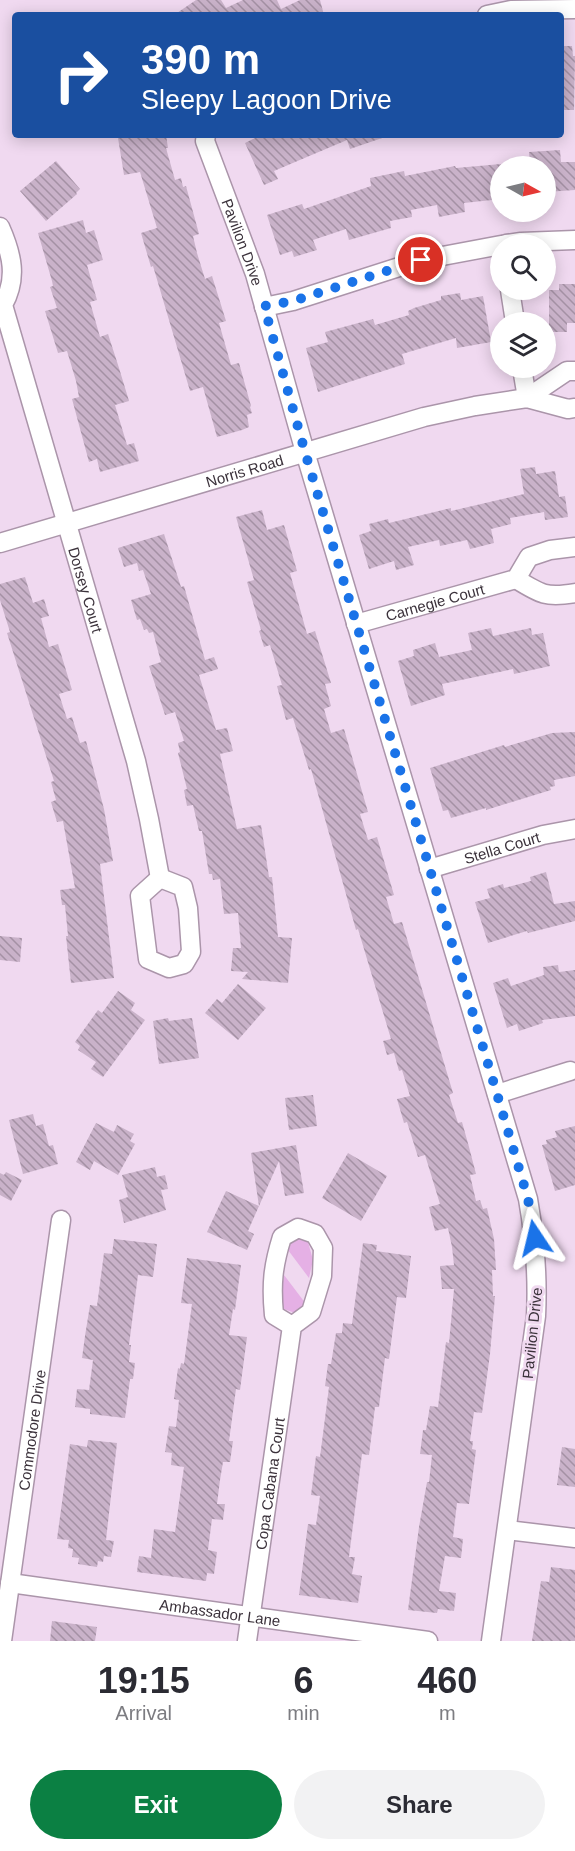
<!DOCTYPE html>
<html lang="en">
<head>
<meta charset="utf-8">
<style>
	body { margin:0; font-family:Arial,sans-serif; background:#f2f2f3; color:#2b2b33; height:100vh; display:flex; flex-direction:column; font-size:22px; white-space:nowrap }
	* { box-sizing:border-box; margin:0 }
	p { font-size:20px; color:#7c7c81 }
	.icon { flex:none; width:33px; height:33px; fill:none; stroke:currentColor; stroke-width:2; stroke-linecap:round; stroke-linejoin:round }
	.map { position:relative; height:1641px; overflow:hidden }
	.panel { display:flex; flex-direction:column; background:#fff; flex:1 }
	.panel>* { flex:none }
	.top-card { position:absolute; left:12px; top:12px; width:552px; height:126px; border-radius:6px; box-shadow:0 3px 15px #0003; background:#1a4fa0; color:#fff; overflow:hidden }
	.needle { width:39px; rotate:98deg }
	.tools { position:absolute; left:490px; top:156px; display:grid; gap:12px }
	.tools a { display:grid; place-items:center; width:66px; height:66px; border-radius:50%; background:#fff; box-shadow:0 3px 15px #0003; font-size:30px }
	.pin { position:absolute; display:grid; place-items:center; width:51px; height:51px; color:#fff; margin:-26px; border:3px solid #fff; border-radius:50%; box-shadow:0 2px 6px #0007 }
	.me { position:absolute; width:66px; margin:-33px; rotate:350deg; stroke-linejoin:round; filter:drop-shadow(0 0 4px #0008) }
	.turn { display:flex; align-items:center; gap:21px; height:126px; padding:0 30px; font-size:27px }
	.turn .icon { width:78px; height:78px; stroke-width:2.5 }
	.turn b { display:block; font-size:42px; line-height:51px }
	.eta { display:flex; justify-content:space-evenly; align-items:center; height:102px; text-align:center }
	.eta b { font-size:36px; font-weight:800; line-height:42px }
	.primary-button { display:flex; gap:12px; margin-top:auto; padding:12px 30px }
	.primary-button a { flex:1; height:69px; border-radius:36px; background:#0b8043; color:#fff; font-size:24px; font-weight:800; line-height:69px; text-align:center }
	.primary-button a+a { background:#f2f2f3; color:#2b2b33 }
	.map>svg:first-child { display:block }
</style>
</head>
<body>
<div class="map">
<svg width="575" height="1641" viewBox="0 0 575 1641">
	<defs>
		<pattern id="building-back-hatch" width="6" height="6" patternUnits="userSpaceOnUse" patternTransform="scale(1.5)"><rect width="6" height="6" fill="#c9b2c9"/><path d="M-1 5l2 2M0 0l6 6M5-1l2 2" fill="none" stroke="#a491a4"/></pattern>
	</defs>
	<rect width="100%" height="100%" fill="#f0d9f0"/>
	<path fill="#e5b0e5" d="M 297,1239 L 308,1242 L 313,1260 L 309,1278 L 288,1250 L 291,1243 Z
		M 284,1275 L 306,1304 L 295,1313 L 284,1309 L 280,1302 Z"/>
	<path fill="url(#building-back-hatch)" d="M 196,0 L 221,0 L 226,8 L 243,0 L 277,0 L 281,9 L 300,0 L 320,0 L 324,15 L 174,15 Z
		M 561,46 L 572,46 L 573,56 L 575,56 L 574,110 L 561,110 Z
		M 136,135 L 166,135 L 168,148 L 166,148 L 175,180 L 181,178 L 183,187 L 186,186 L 199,234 L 193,236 L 197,253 L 205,279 L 212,276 L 226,321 L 219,323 L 231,365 L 239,363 L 251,406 L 250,407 L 252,413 L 247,415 L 249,427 L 242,430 L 217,437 L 203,387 L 190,391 L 153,266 L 151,267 L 141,233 L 157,228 L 140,172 L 124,175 L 118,138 Z
		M 261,135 L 385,135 L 385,137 L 350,149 L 347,140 L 274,171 L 278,179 L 264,185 L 245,143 Z
		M 560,150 L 561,162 L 575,162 L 575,190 L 546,192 L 546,166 L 530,166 L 529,152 Z
		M 56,161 L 80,189 L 76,193 L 77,194 L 46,221 L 20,191 Z
		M 501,164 L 501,199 L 464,203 L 465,212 L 439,217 L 437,205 L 411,210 L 412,217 L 390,221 L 391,228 L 349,240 L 346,229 L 313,240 L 317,250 L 294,257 L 292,251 L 280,255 L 267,215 L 302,204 L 304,209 L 371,186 L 370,178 L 404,171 L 405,176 L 455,166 L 456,168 Z
		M 83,220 L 86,233 L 94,230 L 103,260 L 87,265 L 97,300 L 90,302 L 100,337 L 108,334 L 119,368 L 129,401 L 115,405 L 127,445 L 134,443 L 139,461 L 100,472 L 97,459 L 89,462 L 72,399 L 79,397 L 76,381 L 67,351 L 58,353 L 45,311 L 57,308 L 50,287 L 53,286 L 52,281 L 38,233 Z
		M 559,284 L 575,284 L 575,323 L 567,323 L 567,332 L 549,332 L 549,290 L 559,290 Z
		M 460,293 L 461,300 L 483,296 L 491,342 L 457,348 L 456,338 L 402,354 L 405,364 L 318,392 L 306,348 L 328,342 L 325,332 L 373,319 L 375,325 L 409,315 L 408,311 L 414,308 L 441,300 L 441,296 Z
		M 535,467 L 536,474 L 555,471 L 559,497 L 565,496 L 568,517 L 545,520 L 544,512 L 510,518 L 511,524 L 491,529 L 494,543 L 470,549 L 467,540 L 440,546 L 439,540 L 408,547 L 414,565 L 396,570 L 394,561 L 369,569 L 359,535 L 371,531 L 369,524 L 388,519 L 389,523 L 451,508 L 451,511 L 524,494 L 520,469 Z
		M 262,510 L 267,530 L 284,525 L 297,571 L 290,573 L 307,634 L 315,631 L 331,683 L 325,684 L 331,706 L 324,709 L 331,733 L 344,729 L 368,812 L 360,814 L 368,840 L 377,837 L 394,895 L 386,897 L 394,924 L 402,922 L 453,1093 L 449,1095 L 458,1123 L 462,1122 L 469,1147 L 476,1174 L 470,1175 L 476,1201 L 480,1200 L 483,1209 L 487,1208 L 494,1239 L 496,1270 L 492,1270 L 493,1296 L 495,1296 L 490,1354 L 482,1413 L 474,1412 L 470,1441 L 473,1441 L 472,1449 L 476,1450 L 469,1504 L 457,1503 L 453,1537 L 463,1539 L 461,1558 L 445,1556 L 439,1591 L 456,1593 L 454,1611 L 438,1609 L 437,1613 L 408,1610 L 419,1527 L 427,1482 L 429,1482 L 432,1455 L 420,1454 L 423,1430 L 426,1430 L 430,1406 L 438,1407 L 446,1342 L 449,1343 L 454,1289 L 442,1289 L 440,1266 L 454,1265 L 452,1247 L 448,1228 L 435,1231 L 429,1207 L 440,1204 L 425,1155 L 418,1157 L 407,1122 L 404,1123 L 397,1099 L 410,1096 L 402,1070 L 399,1071 L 394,1053 L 387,1055 L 383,1041 L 391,1039 L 358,929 L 356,930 L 311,769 L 309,770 L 293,718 L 286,720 L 277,686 L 282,685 L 270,645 L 264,647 L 259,631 L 261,630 L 247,582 L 254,580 L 236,517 Z
		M 164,534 L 181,587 L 184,586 L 205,660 L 214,657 L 218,669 L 199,675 L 216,730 L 227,728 L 233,751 L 220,754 L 237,829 L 261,825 L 269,877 L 272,877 L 278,937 L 292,938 L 288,983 L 242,979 L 248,972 L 231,971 L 233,948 L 241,948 L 238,913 L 224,914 L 220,879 L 213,880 L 212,874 L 209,874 L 202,831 L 199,831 L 193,805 L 187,806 L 184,790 L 187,789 L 178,753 L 180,752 L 178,743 L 184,741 L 175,712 L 165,715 L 149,666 L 161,662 L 153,632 L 149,633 L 147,629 L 144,630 L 140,619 L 137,620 L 131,600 L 151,594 L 143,570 L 139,571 L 137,563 L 124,567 L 118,548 Z
		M 25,577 L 33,603 L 44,599 L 49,616 L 41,618 L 49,647 L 58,644 L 72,690 L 59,694 L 67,719 L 72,717 L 80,743 L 86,741 L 104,809 L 113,861 L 100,864 L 114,978 L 71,983 L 66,936 L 68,936 L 65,905 L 62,905 L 60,890 L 75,888 L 63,821 L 57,822 L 51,802 L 56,800 L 51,782 L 54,781 L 7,633 L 10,632 L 0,600 L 0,584 Z
		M 491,628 L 493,636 L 531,628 L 532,635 L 543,633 L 550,666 L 514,674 L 513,669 L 442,684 L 445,695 L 411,706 L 398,661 L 414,656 L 413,650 L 435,643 L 439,657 L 472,650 L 468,633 Z
		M 575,732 L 575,776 L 554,780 L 555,786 L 550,787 L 551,790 L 486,810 L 486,808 L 451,818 L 448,810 L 443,811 L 430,768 L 504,745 L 505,747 L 552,733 Z
		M 546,872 L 554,904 L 575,901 L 575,921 L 528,933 L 527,931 L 488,943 L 475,902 L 490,898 L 487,889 L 503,884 L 504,888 L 531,881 L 530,877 Z
		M 0,936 L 22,938 L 20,962 L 0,960 Z
		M 558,965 L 559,972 L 575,970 L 575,1016 L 542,1020 L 543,1023 L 519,1031 L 517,1024 L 507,1028 L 493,983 L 508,978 L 511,986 L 544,975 L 543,967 Z
		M 238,984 L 266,1008 L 238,1040 L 205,1013 L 217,999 L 222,1003 Z
		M 118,991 L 135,1003 L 131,1010 L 145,1020 L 103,1077 L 91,1069 L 96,1062 L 78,1050 L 80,1046 L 75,1042 L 98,1010 L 102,1013 Z
		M 168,1018 L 169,1021 L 192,1018 L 199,1058 L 159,1064 L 153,1021 Z
		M 313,1095 L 317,1126 L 289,1130 L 285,1098 Z
		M 33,1114 L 36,1126 L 43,1124 L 49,1146 L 53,1145 L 58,1164 L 23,1174 L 9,1120 Z
		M 96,1123 L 114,1132 L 117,1125 L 134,1134 L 130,1141 L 135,1144 L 118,1175 L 94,1161 L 90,1170 L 76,1162 Z
		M 575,1126 L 575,1185 L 555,1191 L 542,1145 L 547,1144 L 546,1140 L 557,1137 L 555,1131 Z
		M 296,1145 L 304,1193 L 285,1196 L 279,1161 L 259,1206 L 251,1153 Z
		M 348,1153 L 387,1176 L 361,1221 L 322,1198 Z
		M 155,1167 L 157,1177 L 165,1175 L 168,1189 L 161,1190 L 166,1210 L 124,1223 L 119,1200 L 128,1197 L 122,1175 Z
		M 6,1172 L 22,1180 L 11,1201 L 0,1195 L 0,1173 L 4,1175 Z
		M 226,1191 L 259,1206 L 248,1231 L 254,1234 L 247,1250 L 207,1232 Z
		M 114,1239 L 157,1244 L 153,1277 L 138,1275 L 129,1345 L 131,1345 L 129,1362 L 135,1363 L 133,1379 L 130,1379 L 125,1418 L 90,1414 L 90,1409 L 75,1407 L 77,1389 L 89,1390 L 93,1360 L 82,1358 L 85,1336 L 90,1305 L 97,1306 L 104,1253 L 112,1254 Z
		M 363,1243 L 377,1245 L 376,1251 L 411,1256 L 406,1298 L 397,1297 L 389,1359 L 385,1358 L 379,1407 L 375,1407 L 369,1455 L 362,1454 L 349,1557 L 355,1557 L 352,1574 L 362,1576 L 358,1603 L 299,1595 L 308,1524 L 316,1525 L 320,1496 L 311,1495 L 316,1456 L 320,1457 L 329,1387 L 325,1386 L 328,1364 L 331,1364 L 336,1333 L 342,1333 L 343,1323 L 352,1324 Z
		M 187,1258 L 241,1265 L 235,1310 L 233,1309 L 229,1335 L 247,1337 L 240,1390 L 236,1389 L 229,1441 L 233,1441 L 230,1462 L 223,1462 L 220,1480 L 217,1504 L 225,1504 L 223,1520 L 212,1519 L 208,1550 L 217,1552 L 214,1574 L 207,1573 L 206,1581 L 137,1572 L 139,1556 L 151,1558 L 154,1529 L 175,1532 L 184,1467 L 171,1465 L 172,1453 L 165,1452 L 169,1426 L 176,1427 L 179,1400 L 174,1399 L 178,1368 L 180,1369 L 181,1363 L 184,1364 L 192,1304 L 181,1303 Z
		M 88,1440 L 117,1443 L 106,1540 L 114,1541 L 111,1557 L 104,1556 L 103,1562 L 98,1561 L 97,1567 L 78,1564 L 79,1558 L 72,1557 L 73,1549 L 68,1548 L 69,1540 L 57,1539 L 70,1444 L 87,1447 Z
		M 562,1447 L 575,1449 L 575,1487 L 557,1485 Z
		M 551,1567 L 575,1570 L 575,1641 L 532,1641 L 541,1581 L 549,1582 Z
		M 52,1621 L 97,1627 L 95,1641 L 50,1641 Z"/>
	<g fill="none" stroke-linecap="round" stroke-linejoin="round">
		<g stroke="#ab95aa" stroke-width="21">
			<g id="minor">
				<path d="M 487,15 L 511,10 L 575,9"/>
				<path id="s1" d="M 206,135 L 205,141 L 255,274 L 305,452 L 528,1199 C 535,1239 538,1276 536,1316 L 491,1641"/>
				<path id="s2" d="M 0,227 C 12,254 18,278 3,305 L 136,761 L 149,819 L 160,878"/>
				<path d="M 506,244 L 521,242 L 575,240"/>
				<path d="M 510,290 L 515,322"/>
				<path d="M 264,307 L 293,301 L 421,260 L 501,245"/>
				<path d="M 522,368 L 527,398"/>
				<path d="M 527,398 L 567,371 L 575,371"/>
				<path id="s3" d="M 0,543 L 424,417 L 475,406 L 527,398 L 568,409 L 575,408"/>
				<path d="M 516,579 C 540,594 546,598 575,593"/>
				<path id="s4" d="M 356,624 L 516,579 L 529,557 L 550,550 L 575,547"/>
				<path id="s5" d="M 429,869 L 543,835 L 575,829"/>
				<path d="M 160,878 L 183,887 L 188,908 L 191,952 L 184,964 L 169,968 L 148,959 L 140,896 Z"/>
				<path d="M 497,1094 L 570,1071"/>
				<path d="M 507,1530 L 575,1538"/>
				<path id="s6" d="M 10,1583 L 428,1641"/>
				<path id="s7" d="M 2,1641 L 61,1220"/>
				<path id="s8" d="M 247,1641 L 292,1326 L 311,1312 L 322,1276 L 323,1248 L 315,1234 L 298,1228 L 282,1237 C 273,1266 271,1284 274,1315 L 292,1326"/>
			</g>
		</g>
		<use href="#minor" stroke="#fff" stroke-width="18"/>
	</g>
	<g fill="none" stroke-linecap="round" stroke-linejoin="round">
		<path stroke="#1a73e8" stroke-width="10" stroke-dasharray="0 18" d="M 421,260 L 293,301 L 264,306 L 305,452 L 497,1094 L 528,1199 L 535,1238"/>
	</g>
	<g text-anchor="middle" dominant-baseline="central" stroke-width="6" stroke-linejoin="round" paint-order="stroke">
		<g font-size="15" fill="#3b323b" stroke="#f0d9f0">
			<text stroke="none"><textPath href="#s1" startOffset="114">Pavilion Drive</textPath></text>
			<text stroke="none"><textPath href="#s3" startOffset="255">Norris Road</textPath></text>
			<text stroke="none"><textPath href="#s2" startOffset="378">Dorsey Court</textPath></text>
			<text stroke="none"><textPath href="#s4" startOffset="82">Carnegie Court</textPath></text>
			<text stroke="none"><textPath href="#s5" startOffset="76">Stella Court</textPath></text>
			<text transform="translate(532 1333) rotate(-84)">Pavilion Drive</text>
			<text stroke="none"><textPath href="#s7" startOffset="213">Commodore Drive</textPath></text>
			<text stroke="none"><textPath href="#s8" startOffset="159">Copa Cabana Court</textPath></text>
			<text stroke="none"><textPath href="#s6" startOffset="212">Ambassador Lane</textPath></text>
		</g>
	</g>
</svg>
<div class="tools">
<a><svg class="needle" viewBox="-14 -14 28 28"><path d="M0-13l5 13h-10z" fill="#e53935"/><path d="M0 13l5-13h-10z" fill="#7c7c81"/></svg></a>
<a><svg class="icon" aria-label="search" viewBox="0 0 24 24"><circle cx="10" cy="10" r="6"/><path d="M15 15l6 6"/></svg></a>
<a><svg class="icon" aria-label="layers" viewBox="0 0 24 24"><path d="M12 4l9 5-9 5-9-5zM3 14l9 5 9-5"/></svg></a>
</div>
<div class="pin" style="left:421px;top:260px;background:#d93025"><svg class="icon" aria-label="arrive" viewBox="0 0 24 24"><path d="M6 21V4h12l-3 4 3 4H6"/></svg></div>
<svg class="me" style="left:535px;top:1238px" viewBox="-20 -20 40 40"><path d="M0-17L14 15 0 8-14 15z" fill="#1a73e8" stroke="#fff" stroke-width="4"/></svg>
<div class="top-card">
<div class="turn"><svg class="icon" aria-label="right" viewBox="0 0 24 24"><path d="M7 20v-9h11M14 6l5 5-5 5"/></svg><div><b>390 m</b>Sleepy Lagoon Drive</div></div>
</div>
</div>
<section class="panel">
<div class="eta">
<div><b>19:15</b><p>Arrival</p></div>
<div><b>6</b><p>min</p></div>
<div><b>460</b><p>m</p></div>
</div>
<div class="primary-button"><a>Exit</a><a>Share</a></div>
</section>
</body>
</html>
